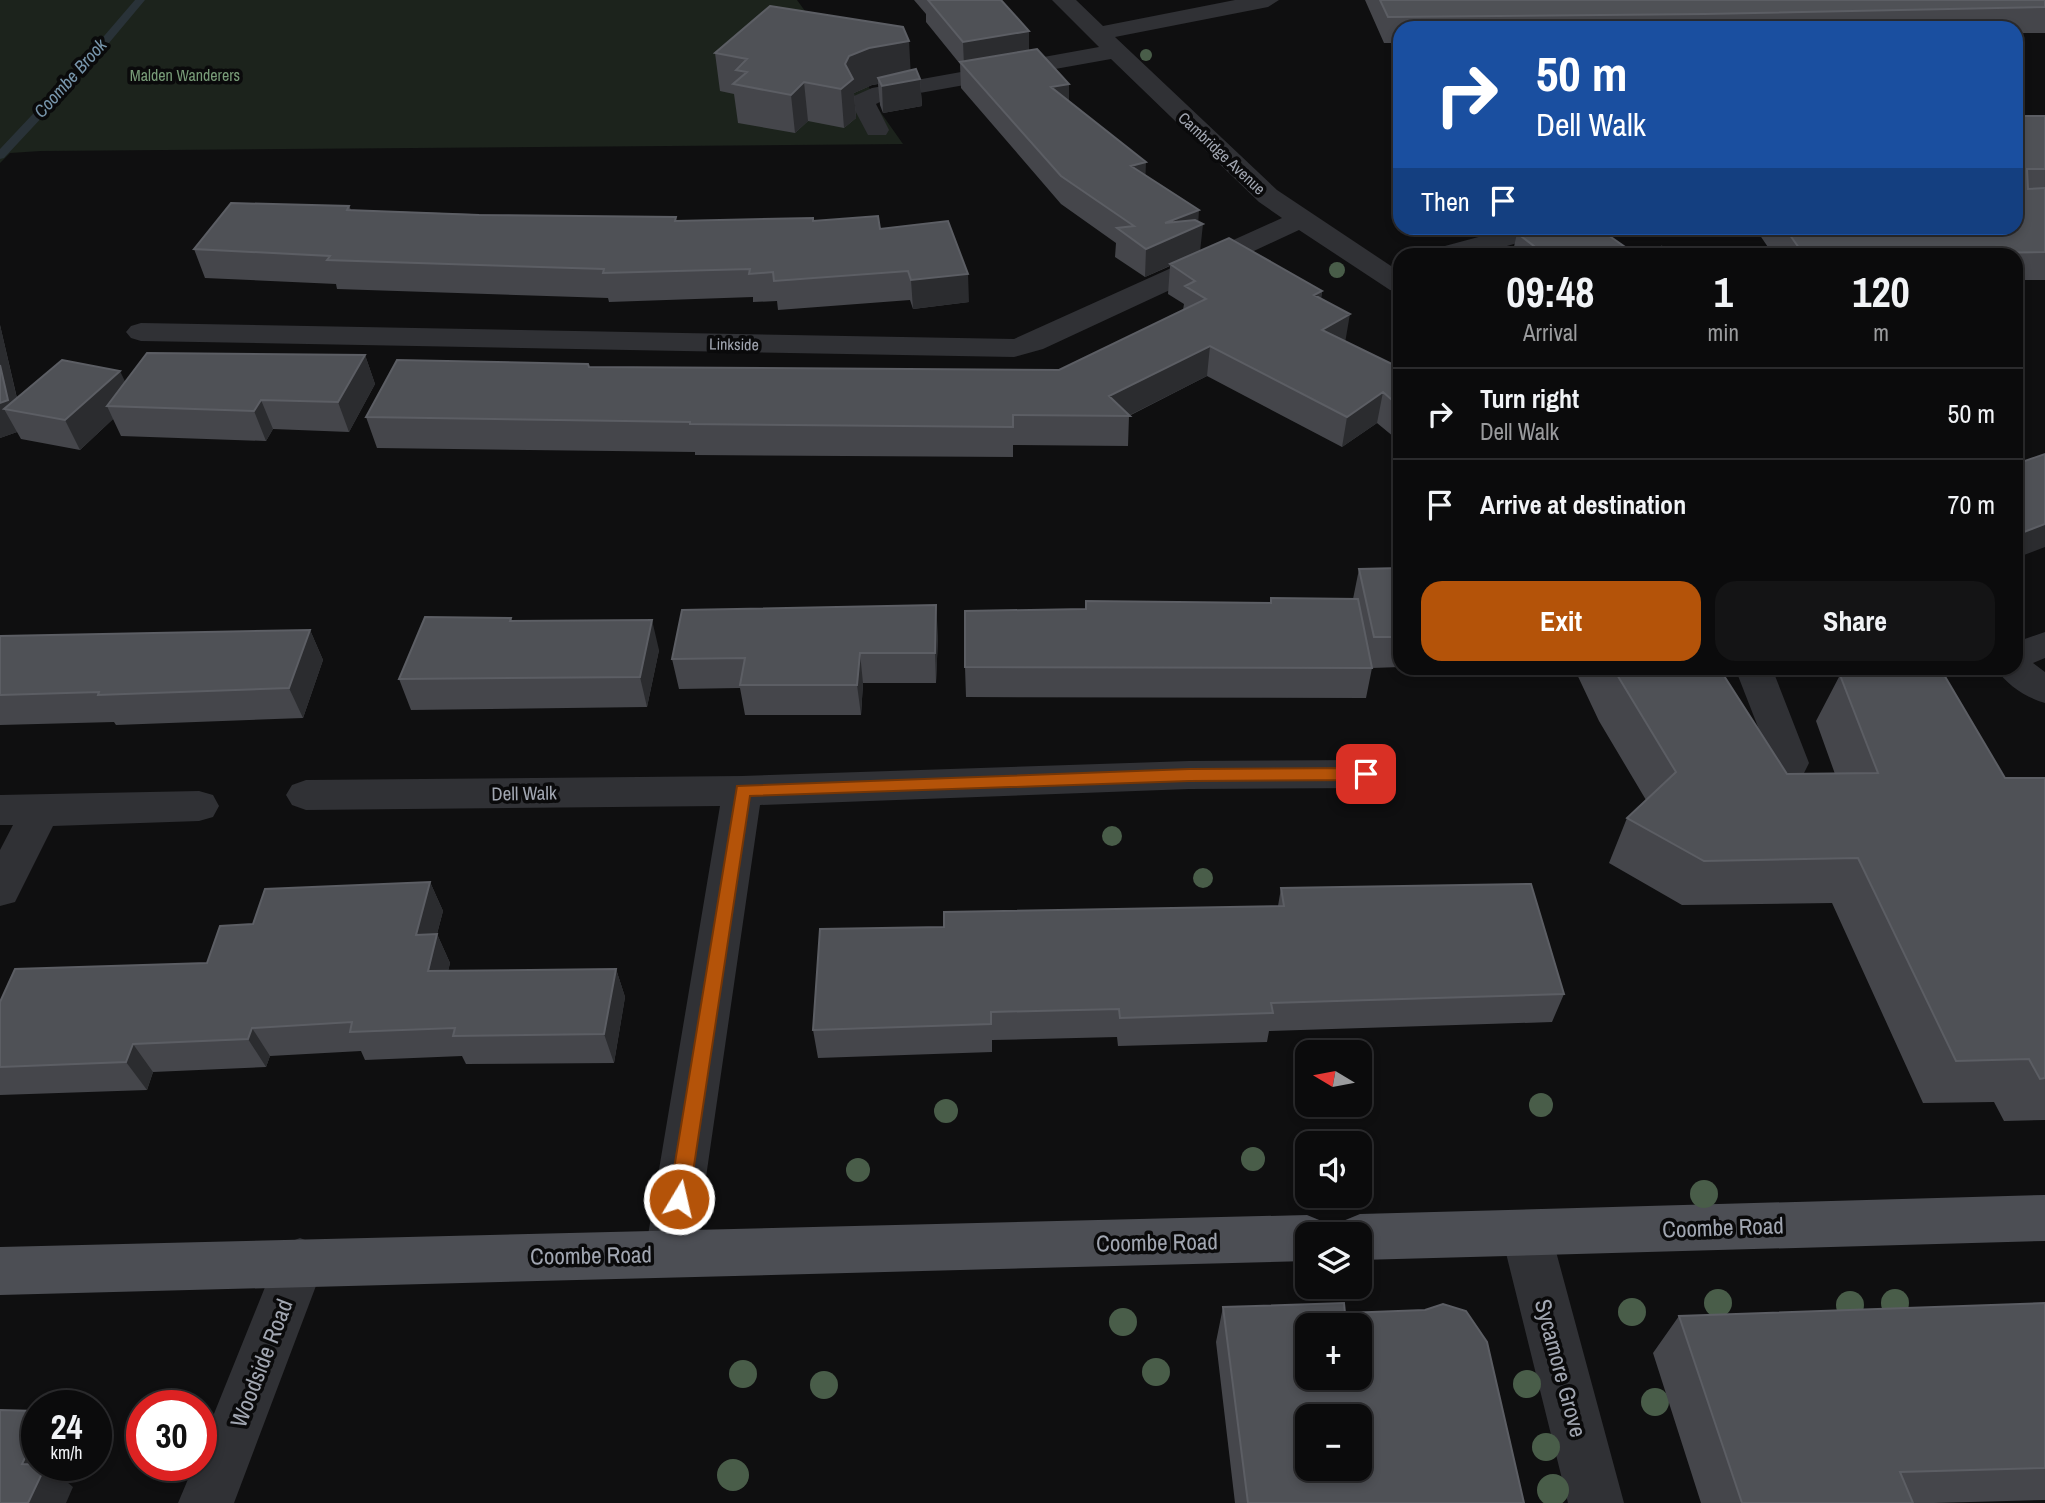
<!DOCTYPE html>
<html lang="en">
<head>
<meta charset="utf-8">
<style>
	body { margin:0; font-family:"Archivo Narrow",sans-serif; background:#141415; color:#f1f3f6; height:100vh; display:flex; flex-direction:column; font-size:26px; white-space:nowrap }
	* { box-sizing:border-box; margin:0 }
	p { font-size:23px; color:#9a9b9d }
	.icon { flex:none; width:38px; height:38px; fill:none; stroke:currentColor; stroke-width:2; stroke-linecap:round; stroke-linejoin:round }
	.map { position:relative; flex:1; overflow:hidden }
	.details { position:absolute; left:1393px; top:248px; width:630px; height:427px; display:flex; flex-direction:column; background:#0b0b0c; border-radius:21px; box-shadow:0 4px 10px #0003,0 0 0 2px #2b2b2d }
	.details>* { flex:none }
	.hud { position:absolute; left:1393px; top:21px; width:630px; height:214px; border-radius:21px; box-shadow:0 4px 10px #0003,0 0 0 2px #2b2b2d; background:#1a4fa0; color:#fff; overflow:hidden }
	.needle { width:46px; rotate:280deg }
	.controls { position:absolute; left:1295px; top:1040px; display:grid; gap:14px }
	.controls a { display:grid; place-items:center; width:77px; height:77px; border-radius:14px; background:#0b0b0c; box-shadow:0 4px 10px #0003,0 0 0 2px #2b2b2d; font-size:35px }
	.speed { position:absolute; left:21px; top:1390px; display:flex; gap:14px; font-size:35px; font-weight:700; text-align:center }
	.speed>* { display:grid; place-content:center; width:91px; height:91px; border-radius:50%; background:#0b0b0c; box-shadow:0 4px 10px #0003,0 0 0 2px #2b2b2d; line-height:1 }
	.speed small { font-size:18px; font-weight:400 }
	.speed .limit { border:10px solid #d22; background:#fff; color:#111 }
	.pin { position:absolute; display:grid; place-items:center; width:60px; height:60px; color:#fff; margin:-30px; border-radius:14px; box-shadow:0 4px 10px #0006 }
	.me { position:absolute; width:77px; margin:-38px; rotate:9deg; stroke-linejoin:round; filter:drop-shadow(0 0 5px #0008) }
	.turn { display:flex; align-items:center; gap:24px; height:147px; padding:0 28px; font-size:32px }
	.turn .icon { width:91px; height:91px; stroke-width:2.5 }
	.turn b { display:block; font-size:49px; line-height:60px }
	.then { display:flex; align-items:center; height:66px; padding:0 28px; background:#0003; gap:14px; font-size:26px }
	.eta { display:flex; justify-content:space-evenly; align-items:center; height:119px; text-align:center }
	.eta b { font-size:42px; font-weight:700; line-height:49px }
	.primary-button { display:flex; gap:14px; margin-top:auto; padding:14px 28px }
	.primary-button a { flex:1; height:80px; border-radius:21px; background:#b45309; color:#fff; font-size:28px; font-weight:700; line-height:80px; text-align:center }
	.primary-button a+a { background:#141415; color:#f1f3f6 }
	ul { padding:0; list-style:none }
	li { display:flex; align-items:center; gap:21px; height:91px; padding:0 28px; border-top:2px solid #2b2b2d }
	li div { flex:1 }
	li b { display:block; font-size:26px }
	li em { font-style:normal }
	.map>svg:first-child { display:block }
</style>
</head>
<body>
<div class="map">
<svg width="2045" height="1503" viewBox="0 0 2045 1503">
	<rect width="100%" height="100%" fill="#0f0f10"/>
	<path fill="#1c231c" d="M 0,0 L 797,0 L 824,37 L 831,36 L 879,101 L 874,103 L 903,144 L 41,151 L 10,153 L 0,163 Z"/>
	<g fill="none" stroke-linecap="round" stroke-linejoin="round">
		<path fill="#293238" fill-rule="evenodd" d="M 135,0 L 145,0 L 88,68 L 4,158 L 0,159 L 0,149 L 80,64 Z"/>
		<path fill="#303135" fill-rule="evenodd" d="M 1052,0 L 1076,0 L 1103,26 L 1235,0 L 1279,0 L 1268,7 L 1115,37 L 1277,190 L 1400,272 L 1400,292 L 1390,290 L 1299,230 L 1043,349 L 1014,357 L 141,341 L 131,338 L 126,332 L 131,326 L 141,323 L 1014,339 L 1282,218 L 1259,202 L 1111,59 L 886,99 L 876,104 L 889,130 L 886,135 L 868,135 L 850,101 L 854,96 L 872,88 L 1099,47 Z
			M 1512,228 L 1553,228 L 1549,234 L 1472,256 L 1427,256 L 1430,250 Z
			M 2045,632 L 2045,658 L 2033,663 L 2045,672 L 2045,703 C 2027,698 2006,685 1996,668 L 2016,668 L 2016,642 Z
			M 1735,668 L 1772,668 L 1809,763 L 1804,773 L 1790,777 L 1776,773 Z
			M 1366,760 L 1380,764 L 1386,774 L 1380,784 L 1366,788 L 1189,789 L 760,805 L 695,1253 L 688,1270 L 670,1276 L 652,1270 L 645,1253 L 720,806 L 306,810 L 292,805 L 286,795 L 292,785 L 306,780 L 742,776 L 1189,761 Z
			M 199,791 L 213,795 L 219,806 L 213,817 L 199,821 L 53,826 L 15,902 L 0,906 L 0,850 L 13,825 L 0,825 L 0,795 Z
			M 1526,1210 L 1543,1217 L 1551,1233 L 1624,1503 L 1568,1503 L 1501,1233 L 1509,1217 Z
			M 300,1238 L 318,1245 L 325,1262 L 234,1503 L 178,1503 L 194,1465 L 201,1465 L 201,1446 L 282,1245 Z"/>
		<path fill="#4c4e54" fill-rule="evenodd" d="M 2045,1195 L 2045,1241 L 1360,1260 L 1360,1234 L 1337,1234 L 1343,1221 L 1360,1214 Z
			M 1307,1215 L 1324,1222 L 1330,1234 L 1307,1234 L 1307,1261 L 0,1295 L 0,1247 Z"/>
	</g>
	<g fill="#495d49">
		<circle cx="1146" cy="55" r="6"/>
		<circle cx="1337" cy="270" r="8"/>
		<circle cx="1112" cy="836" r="10"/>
		<circle cx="1203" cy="878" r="10"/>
		<circle cx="1541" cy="1105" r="12"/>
		<circle cx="946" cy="1111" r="12"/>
		<circle cx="1253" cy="1159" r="12"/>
		<circle cx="858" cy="1170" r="12"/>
		<circle cx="1704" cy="1194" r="14"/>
		<circle cx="1718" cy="1303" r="14"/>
		<circle cx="1895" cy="1303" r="14"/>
		<circle cx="1850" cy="1305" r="14"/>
		<circle cx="1632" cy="1312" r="14"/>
		<circle cx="1123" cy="1322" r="14"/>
		<circle cx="1156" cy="1372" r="14"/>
		<circle cx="743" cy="1374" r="14"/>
		<circle cx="1527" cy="1384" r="14"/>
		<circle cx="824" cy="1385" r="14"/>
		<circle cx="1655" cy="1402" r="14"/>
		<circle cx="1546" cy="1447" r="14"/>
		<circle cx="733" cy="1475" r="16"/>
		<circle cx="1553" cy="1490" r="16"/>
	</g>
	<path fill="#45464b" d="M 914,0 L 1001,0 L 1029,50 L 1069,84 L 1069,101 L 1146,176 L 1198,221 L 1200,251 L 1322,291 L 1321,299 L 1345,341 L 1400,368 L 1400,442 L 1377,423 L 1342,447 L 1207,376 L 1129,416 L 1128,446 L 1013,445 L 1013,457 L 695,455 L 695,452 L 377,448 L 366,417 L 589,367 L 1059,370 L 1183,310 L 1184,304 L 1168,294 L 1170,266 L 1145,277 L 1115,257 L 1116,243 L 1061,204 L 961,88 L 960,64 L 926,22 L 926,14 Z
		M 1365,0 L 2045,0 L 2045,33 L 2016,33 L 2016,28 L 1400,28 L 1400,43 L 1384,43 Z
		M 715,53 L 910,71 L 920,79 L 922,106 L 883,113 L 880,105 L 878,84 L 872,85 L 854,93 L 856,118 L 844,128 L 808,121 L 795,133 L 738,123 L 734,94 L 720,91 Z
		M 2016,116 L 2045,116 L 2045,280 L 2016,280 L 2016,256 L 1774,256 L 1755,228 L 2016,228 Z
		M 349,206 L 351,210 L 677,221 L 813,221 L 880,229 L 969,302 L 913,309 L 910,300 L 778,310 L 777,301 L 753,302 L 753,297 L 609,302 L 608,298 L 337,289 L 336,284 L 205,278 L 194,249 Z
		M 1517,233 L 1638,256 L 1512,256 Z
		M 0,325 L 17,398 L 126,381 L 365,355 L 375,384 L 349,432 L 273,429 L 266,441 L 121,436 L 113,419 L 80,450 L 21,439 L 17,432 L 0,438 Z
		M 1400,568 L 1400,667 L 1372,668 L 1366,698 L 966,697 L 965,667 L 1085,609 L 1086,601 L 1270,603 L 1271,598 L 1353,599 L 1359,569 Z
		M 511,618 L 512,621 L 659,650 L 647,707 L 411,710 L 399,679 Z
		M 310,630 L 323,660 L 303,718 L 116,725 L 114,722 L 0,725 L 0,636 Z
		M 938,635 L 936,683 L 863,683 L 861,715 L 745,715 L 740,688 L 679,689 L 672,659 Z
		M 1574,668 L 1719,668 L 1787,774 L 1835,774 L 1816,721 L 1840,675 L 1865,675 L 1868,668 L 1940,668 L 2005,778 L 2045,778 L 2045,1120 L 2004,1121 L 1994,1102 L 1923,1103 L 1832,903 L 1682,905 L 1609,863 L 1627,818 L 1646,800 L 1599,721 Z
		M 430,882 L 443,911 L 437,934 L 450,963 L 448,971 L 616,969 L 625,997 L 614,1063 L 466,1064 L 462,1056 L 365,1060 L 361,1051 L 270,1056 L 266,1067 L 153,1072 L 147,1090 L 0,1095 L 0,1002 L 207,963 L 253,924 Z
		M 1281,888 L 1564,994 L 1552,1022 L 1269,1031 L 1267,1042 L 1118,1046 L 1117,1037 L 992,1040 L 992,1052 L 818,1058 L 813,1030 L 944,927 L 1278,906 Z
		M 2045,1303 L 2045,1500 L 1934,1503 L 1701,1503 L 1653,1353 L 1679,1316 Z
		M 1223,1307 L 1345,1313 L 1524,1503 L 1235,1503 L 1216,1342 Z"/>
	<path fill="#2b2c2f" d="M 1029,31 L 1029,57 L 964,66 L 963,42 Z
		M 909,41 L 911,78 L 878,78 L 878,84 L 872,85 L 854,93 L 856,118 L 844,128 L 841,89 L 845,64 L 849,56 L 869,48 Z
		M 920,79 L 922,106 L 883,113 L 882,86 Z
		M 804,82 L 808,121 L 795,133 L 791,95 Z
		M 1069,84 L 1069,110 L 1051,87 Z
		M 1146,162 L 1145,189 L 1131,166 Z
		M 1199,210 L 1198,226 L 1203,224 L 1200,252 L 1145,277 L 1146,249 L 1165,223 Z
		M 968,274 L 969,302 L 913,309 L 911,280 Z
		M 1322,291 L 1317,321 L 1314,295 Z
		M 1350,314 L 1345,343 L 1322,330 Z
		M 0,325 L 20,412 L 4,409 L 17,432 L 0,438 Z
		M 1210,346 L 1207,376 L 1128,416 L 1109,396 Z
		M 365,355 L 375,384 L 349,432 L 338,402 Z
		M 120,371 L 134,400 L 107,406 L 113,419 L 80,450 L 65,420 Z
		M 1383,392 L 1377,423 L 1342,447 L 1347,417 Z
		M 261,400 L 273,429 L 266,441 L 254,411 Z
		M 2045,524 L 2045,547 L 2016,558 L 2016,535 Z
		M 936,605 L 938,635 L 936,683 L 935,653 Z
		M 652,620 L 659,650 L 647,707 L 640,677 Z
		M 310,630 L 323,660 L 303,718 L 289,688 Z
		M 860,653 L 863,683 L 861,715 L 857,685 Z
		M 430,882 L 443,911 L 429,964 L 416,935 Z
		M 437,934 L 450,963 L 441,1000 L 428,971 Z
		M 616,969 L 625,997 L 614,1063 L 604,1034 Z
		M 252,1028 L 270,1056 L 266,1067 L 248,1039 Z
		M 133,1044 L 153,1072 L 147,1090 L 126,1062 Z
		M 37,1433 L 37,1465 L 60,1465 L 56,1473 L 73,1487 L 66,1503 L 28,1503 L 22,1464 Z"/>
	<path fill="#4f5156" stroke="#5c5e64" stroke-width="2" fill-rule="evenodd" d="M 928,0 L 1001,0 L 1029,31 L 963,42 Z
		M 1380,0 L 2045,0 L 2045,7 L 1704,14 L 1388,17 Z
		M 770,6 L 903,27 L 909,41 L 869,48 L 849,56 L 845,64 L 853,79 L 841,89 L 804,82 L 791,95 L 733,84 L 747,72 L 736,70 L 747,59 L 715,53 Z
		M 1037,49 L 1069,84 L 1051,87 L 1146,162 L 1131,166 L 1199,210 L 1165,223 L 1195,220 L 1203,224 L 1146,249 L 1117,228 L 1134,226 L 1061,176 L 960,62 Z
		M 916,69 L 920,79 L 882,86 L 878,78 Z
		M 2016,116 L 2045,116 L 2045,169 L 2027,169 L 2028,189 L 2045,188 L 2045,252 L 1804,255 L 1785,228 L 2016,228 Z
		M 231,203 L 349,206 L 347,210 L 479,215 L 676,217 L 675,221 L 813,218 L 813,221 L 878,216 L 880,229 L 948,221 L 968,274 L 911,280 L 908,271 L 774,281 L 773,272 L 749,274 L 750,269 L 603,273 L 604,269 L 327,260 L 330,256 L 194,249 Z
		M 1538,228 L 1598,228 L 1638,256 L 1547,256 L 1517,233 Z
		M 1229,238 L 1322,291 L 1314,295 L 1350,314 L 1322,330 L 1400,368 L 1400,407 L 1383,392 L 1347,417 L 1210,346 L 1109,396 L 1130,416 L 1013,415 L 1013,427 L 690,424 L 690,422 L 366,417 L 397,360 L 588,364 L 589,367 L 1059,370 L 1206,299 L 1185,286 L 1195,281 L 1170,264 Z
		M 1662,247 L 1675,256 L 1656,256 Z
		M 147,353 L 365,355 L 338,402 L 261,400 L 254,411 L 107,406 Z
		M 62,360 L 120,371 L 65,420 L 4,409 Z
		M 0,365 L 8,400 L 0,403 Z
		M 2045,454 L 2045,524 L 2016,535 L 2016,464 Z
		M 1400,568 L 1400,637 L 1374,637 L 1359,569 Z
		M 1271,598 L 1358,599 L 1372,668 L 965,667 L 965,611 L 1086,609 L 1086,601 L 1271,603 Z
		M 936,605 L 935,653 L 860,653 L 857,685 L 740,685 L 745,658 L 672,659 L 682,610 Z
		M 425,617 L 511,618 L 510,621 L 652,620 L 640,677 L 399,679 Z
		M 310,630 L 289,688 L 98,695 L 99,692 L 0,695 L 0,636 Z
		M 1613,668 L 1719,668 L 1787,774 L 1878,773 L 1840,675 L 1872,674 L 1872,668 L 1940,668 L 2005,778 L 2045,778 L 2045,1078 L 2040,1079 L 2029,1059 L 1956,1061 L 1858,858 L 1704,861 L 1627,818 L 1676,772 Z
		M 430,882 L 416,935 L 437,934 L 428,971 L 616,969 L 604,1034 L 453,1036 L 455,1028 L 350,1032 L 352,1022 L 252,1028 L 248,1039 L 133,1044 L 126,1062 L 0,1067 L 0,1002 L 15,969 L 207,963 L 220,926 L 253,924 L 265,889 Z
		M 1531,884 L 1564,994 L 1271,1003 L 1273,1013 L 1120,1018 L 1119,1009 L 991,1012 L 991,1024 L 813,1030 L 820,929 L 944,927 L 944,912 L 1284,906 L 1281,888 Z
		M 1344,1303 L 1345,1313 L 1425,1310 L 1443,1304 L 1466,1311 L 1487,1342 L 1524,1503 L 1248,1503 L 1223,1307 ZM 1307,1325 L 1360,1325 L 1360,1377 L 1307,1377 ZM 1307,1416 L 1360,1416 L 1360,1468 L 1307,1468 Z
		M 2045,1303 L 2045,1468 L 1900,1472 L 1913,1503 L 1742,1503 L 1679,1316 Z
		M 0,1410 L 37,1411 L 37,1433 L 22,1464 L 46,1465 L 28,1503 L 0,1503 Z"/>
	<path fill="#b45309" stroke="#753606" stroke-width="2" d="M 1366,768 L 1374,774 L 1366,780 L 1189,781 L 750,796 L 689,1199 L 686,1205 L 679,1208 L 672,1205 L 669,1199 L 737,786 L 1189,769 Z"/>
	<g text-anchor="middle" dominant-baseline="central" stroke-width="7" stroke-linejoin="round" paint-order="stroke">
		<g font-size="16" fill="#789c78" stroke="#0a0a0b">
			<text x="185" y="75">Malden Wanderers</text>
		</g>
		<g font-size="16" fill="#a1a6b1" stroke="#0a0a0b">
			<text transform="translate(1222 153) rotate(43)">Cambridge Avenue</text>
			<text transform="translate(734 344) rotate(1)">Linkside</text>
		</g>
		<g font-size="18" font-style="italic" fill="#7896ac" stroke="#0a0a0b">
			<text transform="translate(70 78) rotate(-48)">Coombe Brook</text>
		</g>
		<g font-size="19" fill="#a1a6b1" stroke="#0a0a0b">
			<text transform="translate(524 793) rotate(-1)">Dell Walk</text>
		</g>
		<g font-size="23" fill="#a1a6b1" stroke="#0a0a0b">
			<text transform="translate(1723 1227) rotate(-2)">Coombe Road</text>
			<text transform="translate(1157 1242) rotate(-1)">Coombe Road</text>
			<text transform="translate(591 1255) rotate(-1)">Coombe Road</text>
			<text transform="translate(261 1363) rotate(-69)">Woodside Road</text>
			<text transform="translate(1561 1368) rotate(75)">Sycamore Grove</text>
		</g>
	</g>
</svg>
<div class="controls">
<a><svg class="needle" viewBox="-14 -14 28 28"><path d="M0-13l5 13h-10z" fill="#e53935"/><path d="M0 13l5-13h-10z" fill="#9a9b9d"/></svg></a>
<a><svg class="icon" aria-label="sound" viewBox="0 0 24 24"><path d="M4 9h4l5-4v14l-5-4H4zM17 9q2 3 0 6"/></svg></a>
<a><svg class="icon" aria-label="layers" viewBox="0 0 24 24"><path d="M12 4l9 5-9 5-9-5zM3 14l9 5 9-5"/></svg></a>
<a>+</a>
<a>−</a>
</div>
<div class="speed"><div>24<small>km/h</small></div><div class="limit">30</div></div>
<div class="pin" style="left:1366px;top:774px;background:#d93025"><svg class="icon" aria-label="arrive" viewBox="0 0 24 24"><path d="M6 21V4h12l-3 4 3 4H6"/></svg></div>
<svg class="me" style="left:679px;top:1199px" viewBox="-20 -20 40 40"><circle r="17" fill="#b45309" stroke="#fff" stroke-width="3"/><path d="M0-11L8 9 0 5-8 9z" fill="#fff"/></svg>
<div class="hud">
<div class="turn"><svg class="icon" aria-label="right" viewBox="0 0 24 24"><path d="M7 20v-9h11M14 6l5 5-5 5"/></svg><div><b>50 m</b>Dell Walk</div></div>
<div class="then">Then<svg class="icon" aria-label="arrive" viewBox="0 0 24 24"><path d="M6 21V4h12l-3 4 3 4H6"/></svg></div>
</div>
<section class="details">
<div class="eta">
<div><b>09:48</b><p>Arrival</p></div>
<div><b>1</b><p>min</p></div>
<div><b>120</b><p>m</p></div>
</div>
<ul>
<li><svg class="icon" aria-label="right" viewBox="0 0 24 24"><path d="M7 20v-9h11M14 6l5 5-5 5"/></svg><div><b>Turn right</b><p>Dell Walk</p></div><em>50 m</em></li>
<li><svg class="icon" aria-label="arrive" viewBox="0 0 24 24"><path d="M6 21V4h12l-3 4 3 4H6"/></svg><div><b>Arrive at destination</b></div><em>70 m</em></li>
</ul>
<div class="primary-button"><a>Exit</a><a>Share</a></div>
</section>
</div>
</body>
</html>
